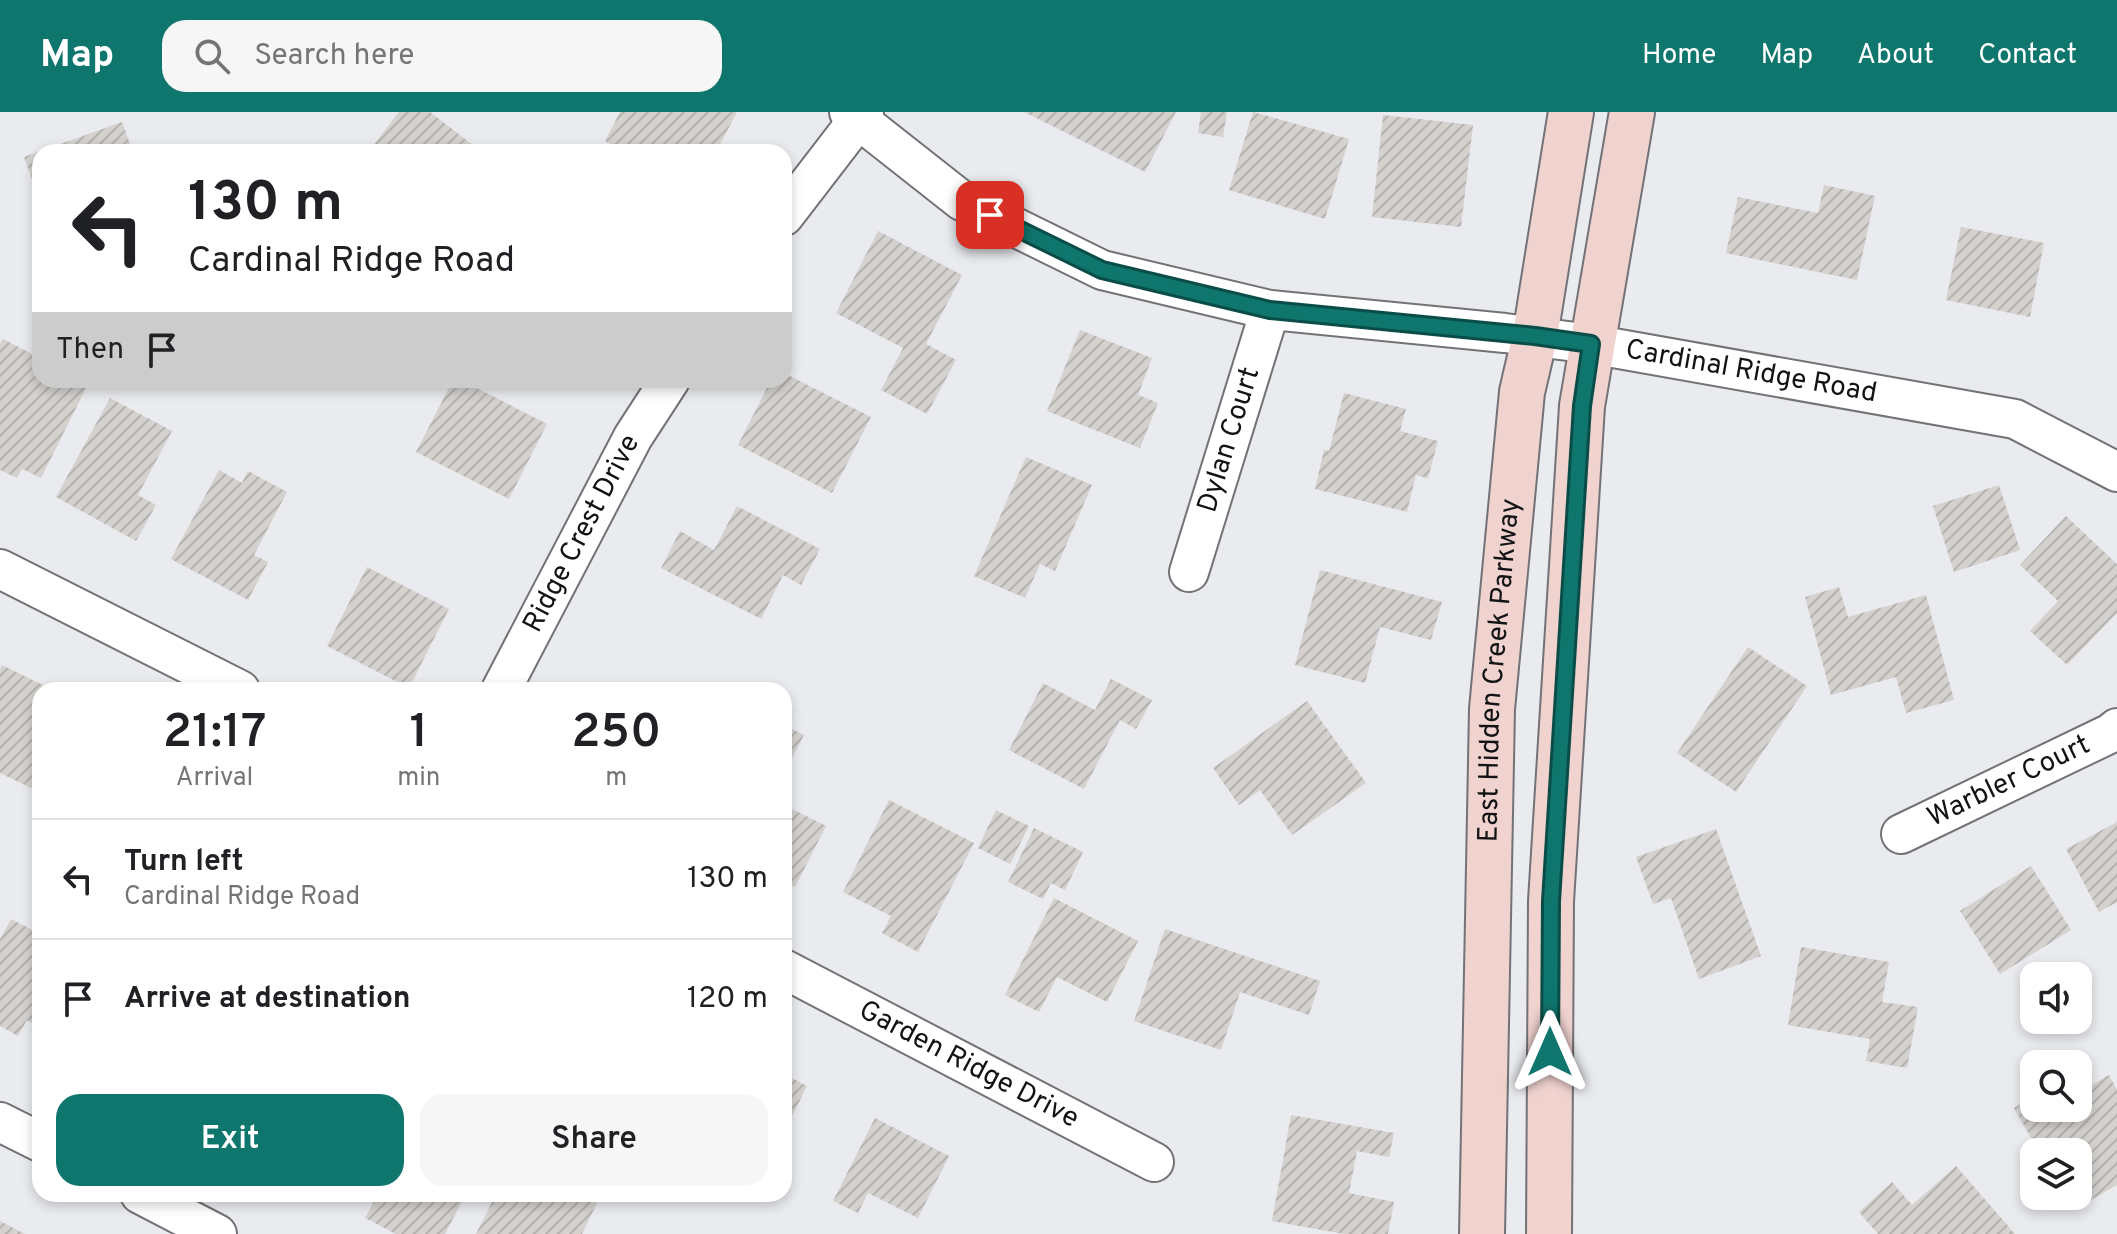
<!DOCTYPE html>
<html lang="en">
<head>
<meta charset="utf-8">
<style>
	body { margin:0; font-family:Overpass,sans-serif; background:#f6f6f6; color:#202124; height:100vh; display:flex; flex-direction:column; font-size:30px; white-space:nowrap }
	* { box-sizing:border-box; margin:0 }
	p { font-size:26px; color:#757577 }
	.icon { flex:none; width:44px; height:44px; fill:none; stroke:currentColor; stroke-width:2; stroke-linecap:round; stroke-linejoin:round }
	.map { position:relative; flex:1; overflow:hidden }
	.drawer { position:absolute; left:32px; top:570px; width:760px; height:520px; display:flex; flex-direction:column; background:#fff; border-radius:24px; box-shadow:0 4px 12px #0003 }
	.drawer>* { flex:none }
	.hud { position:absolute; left:32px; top:32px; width:760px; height:244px; border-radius:24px; box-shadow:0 4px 12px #0003; background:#fff; color:#202124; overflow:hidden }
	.tools { position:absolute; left:2020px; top:850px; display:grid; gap:16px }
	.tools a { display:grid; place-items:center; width:72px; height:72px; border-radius:16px; background:#fff; box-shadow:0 4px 12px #0003; font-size:40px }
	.pin { position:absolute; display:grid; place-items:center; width:68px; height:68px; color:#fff; margin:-34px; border-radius:16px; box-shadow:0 4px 12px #0006 }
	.me { position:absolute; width:88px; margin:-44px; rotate:0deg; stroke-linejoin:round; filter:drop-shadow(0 0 6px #0008) }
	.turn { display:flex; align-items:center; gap:28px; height:168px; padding:0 24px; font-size:36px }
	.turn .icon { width:104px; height:104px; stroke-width:2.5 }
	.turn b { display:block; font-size:56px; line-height:68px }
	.then { display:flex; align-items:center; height:76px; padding:0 24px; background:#0003; gap:16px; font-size:30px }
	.eta { display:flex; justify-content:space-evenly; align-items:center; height:136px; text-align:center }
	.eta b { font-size:48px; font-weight:600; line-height:56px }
	.button { display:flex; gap:16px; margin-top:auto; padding:16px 24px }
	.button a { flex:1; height:92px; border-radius:24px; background:#0f766e; color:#fff; font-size:32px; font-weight:600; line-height:92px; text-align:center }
	.button a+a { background:#f6f6f6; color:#202124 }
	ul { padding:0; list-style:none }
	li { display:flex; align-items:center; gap:24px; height:120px; padding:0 24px; border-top:2px solid #e0e0e0 }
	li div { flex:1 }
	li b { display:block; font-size:30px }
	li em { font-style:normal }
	header { display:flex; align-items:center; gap:48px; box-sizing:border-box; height:112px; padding:0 40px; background:#0f766e; color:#fff }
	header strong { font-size:38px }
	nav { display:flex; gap:44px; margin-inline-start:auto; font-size:28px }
	.search { width:560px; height:72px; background:#f6f6f6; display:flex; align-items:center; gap:20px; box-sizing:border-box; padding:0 28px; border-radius:24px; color:#757577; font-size:30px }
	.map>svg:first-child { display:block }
</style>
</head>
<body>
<header>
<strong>Map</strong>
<div class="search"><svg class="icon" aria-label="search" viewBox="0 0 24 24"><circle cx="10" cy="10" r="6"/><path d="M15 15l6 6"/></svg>Search here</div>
<nav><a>Home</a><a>Map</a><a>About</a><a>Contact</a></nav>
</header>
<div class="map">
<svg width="2117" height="1122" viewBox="0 0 2117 1122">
	<defs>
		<pattern id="building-hatch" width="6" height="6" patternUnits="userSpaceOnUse" patternTransform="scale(2)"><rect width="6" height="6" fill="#d4d1ce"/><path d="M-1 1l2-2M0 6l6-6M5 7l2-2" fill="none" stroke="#b5b3b0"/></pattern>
	</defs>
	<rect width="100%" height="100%" fill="#e9ebee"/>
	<path fill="url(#building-hatch)" d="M 399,0 L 430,0 L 482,40 L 368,40 Z
		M 620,0 L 737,0 L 716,40 L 625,40 L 605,29 Z
		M 1024,0 L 1176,0 L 1145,60 Z
		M 1201,0 L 1227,0 L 1223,25 L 1198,21 Z
		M 1253,0 L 1349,27 L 1325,107 L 1229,78 Z
		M 1383,3 L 1473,13 L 1461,115 L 1372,105 Z
		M 122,10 L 133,40 L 40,40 L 40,89 L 24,45 Z
		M 1824,73 L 1875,84 L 1857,168 L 1726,141 L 1738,85 L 1818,101 Z
		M 1961,115 L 2044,131 L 2030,205 L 1946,188 Z
		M 878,119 L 962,163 L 926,232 L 956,248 L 927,302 L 881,278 L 903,236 L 836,201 Z
		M 1080,218 L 1152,246 L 1138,283 L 1158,291 L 1140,336 L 1047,299 Z
		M 3,227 L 40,246 L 40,268 L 89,270 L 41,366 L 22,357 L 17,366 L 0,358 L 0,232 Z
		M 784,261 L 871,305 L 832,381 L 738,333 L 771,268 L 784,268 Z
		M 453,268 L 461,268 L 547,312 L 509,387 L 416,340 Z
		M 1344,281 L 1406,297 L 1400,319 L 1438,329 L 1428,366 L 1416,363 L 1407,400 L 1315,377 L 1324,338 L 1329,339 Z
		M 110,286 L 172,319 L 138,383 L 156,393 L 136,429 L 56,385 Z
		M 1026,345 L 1092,373 L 1055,459 L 1040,452 L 1025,486 L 974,464 Z
		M 219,358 L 242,371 L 248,359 L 287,380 L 254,443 L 268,450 L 248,488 L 171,447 Z
		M 1999,373 L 2020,438 L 1954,460 L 1933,394 Z
		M 737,394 L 820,437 L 801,473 L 783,463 L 761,507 L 661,456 L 680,419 L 714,438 Z
		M 2066,404 L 2117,452 L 2117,501 L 2067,553 L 2030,519 L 2058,489 L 2020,453 Z
		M 367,455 L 449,497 L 409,576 L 327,534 Z
		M 1320,458 L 1442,490 L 1431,528 L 1380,515 L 1365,571 L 1295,553 Z
		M 1839,475 L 1848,505 L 1926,483 L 1954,588 L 1906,601 L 1896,565 L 1831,583 L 1805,485 Z
		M 1748,535 L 1807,574 L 1736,680 L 1677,641 Z
		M 2,553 L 53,578 L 40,578 L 40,657 L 31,676 L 0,661 L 0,558 Z
		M 1111,567 L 1152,588 L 1136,617 L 1120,608 L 1084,677 L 1009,638 L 1043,571 L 1095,598 Z
		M 1307,589 L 1366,671 L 1292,723 L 1260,678 L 1239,693 L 1213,656 Z
		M 784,613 L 804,623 L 784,661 Z
		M 889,688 L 974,731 L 918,840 L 882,821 L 891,804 L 843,780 Z
		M 784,693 L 826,714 L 795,775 L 784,770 Z
		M 996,698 L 1029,714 L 1010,752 L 978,736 Z
		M 2117,710 L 2117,790 L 2099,800 L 2066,737 Z
		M 1034,716 L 1083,740 L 1065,778 L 1051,771 L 1043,787 L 1008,770 Z
		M 1716,717 L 1761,844 L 1699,867 L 1671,786 L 1653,792 L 1636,745 Z
		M 2031,754 L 2071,818 L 2000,862 L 1960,799 Z
		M 1054,786 L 1138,829 L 1107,890 L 1057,865 L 1039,900 L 1005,883 Z
		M 11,807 L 40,822 L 40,916 L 27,908 L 18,924 L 0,914 L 0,827 Z
		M 1165,817 L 1320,869 L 1309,903 L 1240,880 L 1221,938 L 1134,909 Z
		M 1801,835 L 1889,850 L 1882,890 L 1918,895 L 1907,956 L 1866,949 L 1870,927 L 1788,913 Z
		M 784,962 L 807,974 L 784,1020 Z
		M 2109,963 L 2117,978 L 2117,1073 L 2072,1099 L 2063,1084 L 2078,1084 L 2078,1040 L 2039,1040 L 2014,996 L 2034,984 L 2034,996 L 2078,996 L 2078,981 Z
		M 1291,1003 L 1394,1021 L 1389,1045 L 1357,1039 L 1349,1081 L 1394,1090 L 1388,1122 L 1344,1122 L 1272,1109 Z
		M 875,1006 L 949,1044 L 918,1106 L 868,1081 L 858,1101 L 833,1089 Z
		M 1956,1054 L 2015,1122 L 1878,1122 L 1859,1100 L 1892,1070 L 1912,1093 Z
		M 378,1082 L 466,1082 L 445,1122 L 396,1122 L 365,1106 Z
		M 496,1082 L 578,1082 L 597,1091 L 582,1122 L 476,1122 Z
		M 0,1109 L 25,1122 L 0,1122 Z"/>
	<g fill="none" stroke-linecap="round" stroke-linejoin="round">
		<g stroke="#727377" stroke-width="42">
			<g id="minor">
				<path id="s1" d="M 849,0 L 962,89 L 1102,158 L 1270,198 L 1505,221 L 1591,232 L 2015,307 L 2117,360"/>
				<path d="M 784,104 L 864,0"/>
				<path d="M 0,457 L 240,578"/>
				<path id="s2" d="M 1189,460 L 1270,198"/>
				<path id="s3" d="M 501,578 L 633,325 L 670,268"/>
				<path id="s4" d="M 1901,722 L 2111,621 L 2117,616"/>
				<path id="s5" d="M 784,857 L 1154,1050"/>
				<path d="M 0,1010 L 40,1030"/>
				<path d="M 140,1082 L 217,1122"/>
			</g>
		</g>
		<g stroke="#727377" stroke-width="48">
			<g id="secondary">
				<path id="s6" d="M 1482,1122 L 1492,597 L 1522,280 L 1535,224 L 1571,0"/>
				<path d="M 1549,1122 L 1551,789 L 1582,294 L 1632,0"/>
			</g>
		</g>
		<use href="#minor" stroke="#fff" stroke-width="38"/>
		<use href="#secondary" stroke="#f0d2cf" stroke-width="44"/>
	</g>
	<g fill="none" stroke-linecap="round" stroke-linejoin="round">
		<g stroke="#0a4d48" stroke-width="20">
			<path id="route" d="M 990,103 L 1102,158 L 1270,198 L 1535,224 L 1591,232 L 1582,294 L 1551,789 L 1550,940"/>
		</g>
		<use href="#route" stroke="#0f766e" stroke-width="14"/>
	</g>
	<g text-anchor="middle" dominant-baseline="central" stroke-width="8" stroke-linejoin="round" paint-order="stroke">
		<g font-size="28" fill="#121314" stroke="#fff">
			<text stroke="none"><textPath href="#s1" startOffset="958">Cardinal Ridge Road</textPath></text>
			<text stroke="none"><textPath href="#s2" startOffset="138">Dylan Court</textPath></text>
			<text stroke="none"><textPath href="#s3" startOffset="176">Ridge Crest Drive</textPath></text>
			<text stroke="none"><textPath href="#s6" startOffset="564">East Hidden Creek Parkway</textPath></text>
			<text stroke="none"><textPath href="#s4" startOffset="120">Warbler Court</textPath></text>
			<text stroke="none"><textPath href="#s5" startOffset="208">Garden Ridge Drive</textPath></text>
		</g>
	</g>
</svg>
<div class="tools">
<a><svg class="icon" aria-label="sound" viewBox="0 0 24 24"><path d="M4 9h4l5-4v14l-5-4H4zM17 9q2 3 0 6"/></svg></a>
<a><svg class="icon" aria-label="search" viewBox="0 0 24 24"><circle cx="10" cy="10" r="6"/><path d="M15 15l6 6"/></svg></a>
<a><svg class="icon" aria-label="layers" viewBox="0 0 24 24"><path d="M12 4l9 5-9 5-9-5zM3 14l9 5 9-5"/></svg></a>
</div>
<div class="pin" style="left:990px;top:103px;background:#d93025"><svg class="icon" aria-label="arrive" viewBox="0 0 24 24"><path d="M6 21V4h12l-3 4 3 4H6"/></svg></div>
<svg class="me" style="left:1550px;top:940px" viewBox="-20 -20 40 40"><path d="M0-17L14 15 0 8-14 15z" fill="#0f766e" stroke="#fff" stroke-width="4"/></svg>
<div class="hud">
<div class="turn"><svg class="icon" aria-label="left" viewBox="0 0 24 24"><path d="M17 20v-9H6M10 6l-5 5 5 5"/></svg><div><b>130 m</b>Cardinal Ridge Road</div></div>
<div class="then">Then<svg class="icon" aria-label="arrive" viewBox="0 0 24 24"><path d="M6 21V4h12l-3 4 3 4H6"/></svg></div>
</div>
<section class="drawer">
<div class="eta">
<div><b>21:17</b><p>Arrival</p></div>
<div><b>1</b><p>min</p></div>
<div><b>250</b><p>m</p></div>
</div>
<ul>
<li><svg class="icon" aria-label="left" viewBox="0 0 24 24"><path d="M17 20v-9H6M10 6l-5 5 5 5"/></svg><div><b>Turn left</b><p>Cardinal Ridge Road</p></div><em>130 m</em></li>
<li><svg class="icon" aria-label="arrive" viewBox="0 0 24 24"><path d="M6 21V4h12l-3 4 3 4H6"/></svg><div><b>Arrive at destination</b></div><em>120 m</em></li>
</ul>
<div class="button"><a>Exit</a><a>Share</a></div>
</section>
</div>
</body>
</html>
